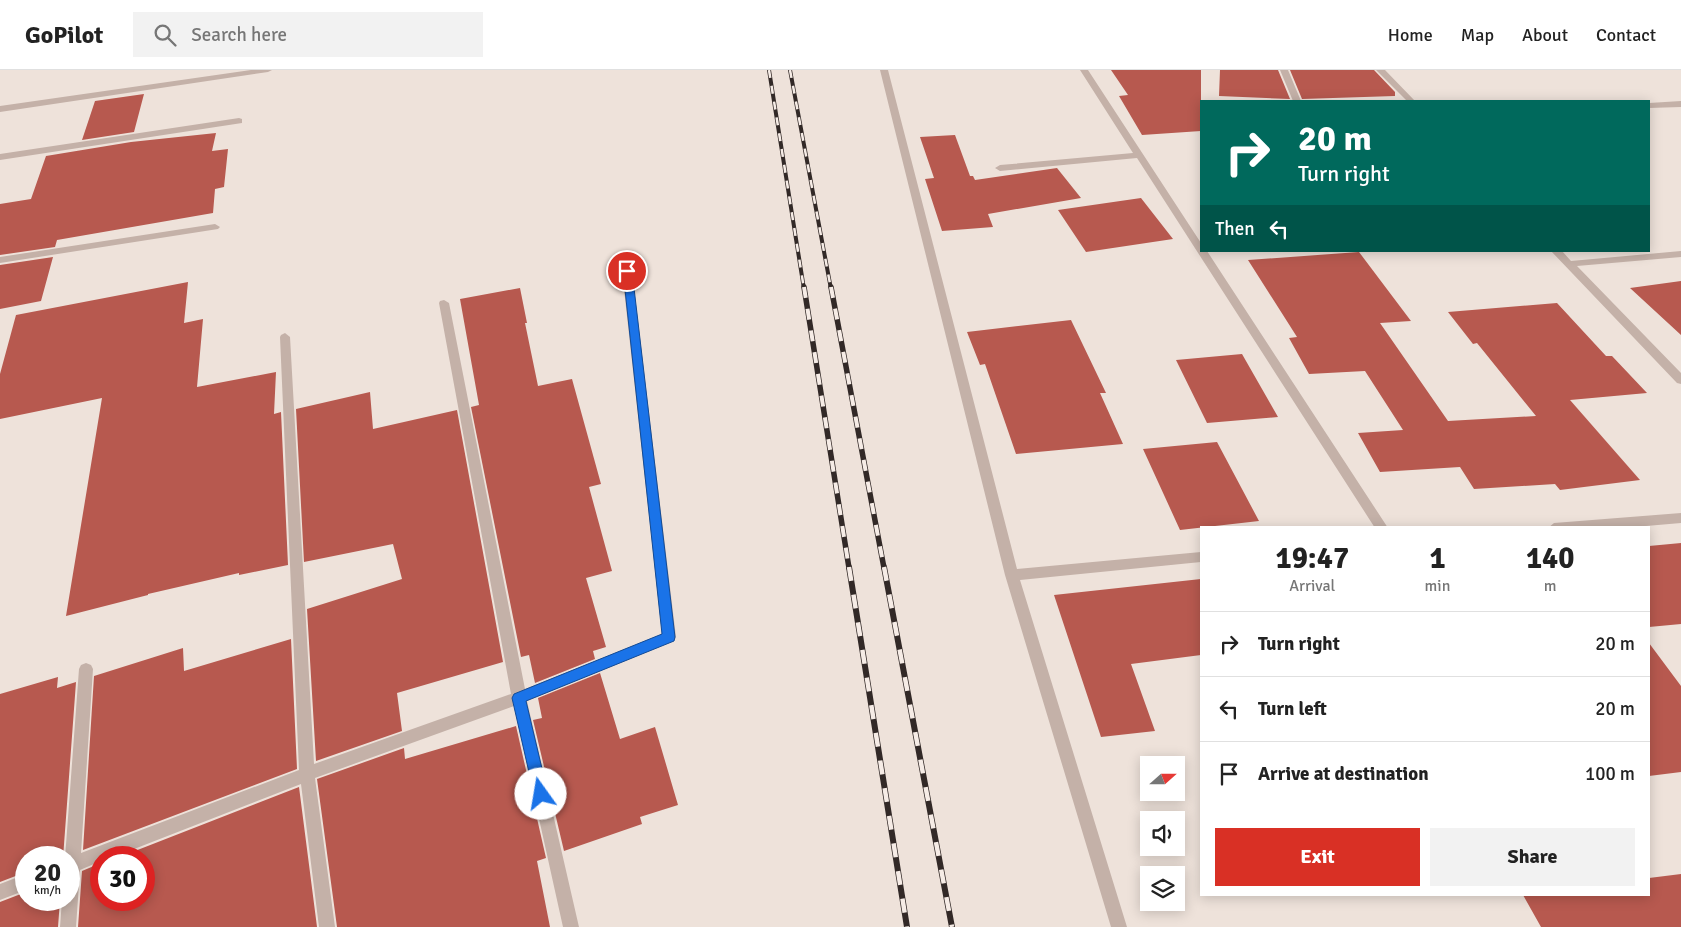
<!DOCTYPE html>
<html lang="en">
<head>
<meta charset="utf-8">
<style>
	body { margin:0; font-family:Signika,sans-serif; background:#f2f2f2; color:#222; height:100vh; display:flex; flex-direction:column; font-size:19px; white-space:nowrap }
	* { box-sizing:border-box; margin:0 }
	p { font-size:16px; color:#767676 }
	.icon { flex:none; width:28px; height:28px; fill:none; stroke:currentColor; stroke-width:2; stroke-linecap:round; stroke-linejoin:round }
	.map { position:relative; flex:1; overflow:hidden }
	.drawer { position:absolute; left:1200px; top:456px; width:450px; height:370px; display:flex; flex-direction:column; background:#fff; border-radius:0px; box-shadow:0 2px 12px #0003 }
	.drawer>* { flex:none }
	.top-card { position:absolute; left:1200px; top:30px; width:450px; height:152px; border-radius:0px; box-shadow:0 2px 12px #0003; background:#00695c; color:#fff; overflow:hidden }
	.needle { width:32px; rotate:69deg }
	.controls { position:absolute; left:1140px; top:686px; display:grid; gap:10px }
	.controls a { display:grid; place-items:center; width:45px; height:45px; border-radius:0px; background:#fff; box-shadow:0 2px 12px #0003; font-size:25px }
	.speed { position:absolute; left:15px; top:776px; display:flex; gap:10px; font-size:25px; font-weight:700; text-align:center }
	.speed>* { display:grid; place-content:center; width:65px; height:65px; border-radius:50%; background:#fff; box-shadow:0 2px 12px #0003; line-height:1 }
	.speed small { font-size:12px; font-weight:400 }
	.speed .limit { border:8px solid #d22; background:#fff; color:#111 }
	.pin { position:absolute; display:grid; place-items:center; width:42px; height:42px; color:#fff; margin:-21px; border:2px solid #fff; border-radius:50%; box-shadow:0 1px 5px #0007 }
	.me { position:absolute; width:55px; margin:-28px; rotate:347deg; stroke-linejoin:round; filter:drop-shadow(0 0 4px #0008) }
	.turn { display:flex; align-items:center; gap:18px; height:105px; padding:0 15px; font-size:22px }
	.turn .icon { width:65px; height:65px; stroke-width:2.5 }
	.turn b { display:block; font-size:35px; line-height:42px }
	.then { display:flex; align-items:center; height:48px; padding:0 15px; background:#0003; gap:10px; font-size:19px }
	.eta { display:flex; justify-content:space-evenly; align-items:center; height:85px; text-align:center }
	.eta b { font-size:30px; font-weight:700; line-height:35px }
	.action { display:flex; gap:10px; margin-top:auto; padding:10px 15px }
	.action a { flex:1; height:58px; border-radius:0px; background:#d93025; color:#fff; font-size:20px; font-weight:700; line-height:58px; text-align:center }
	.action a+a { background:#f2f2f2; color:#222 }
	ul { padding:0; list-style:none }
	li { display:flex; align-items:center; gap:15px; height:65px; padding:0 15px; border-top:1px solid #e0e0e0 }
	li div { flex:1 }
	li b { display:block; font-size:19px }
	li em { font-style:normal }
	header { display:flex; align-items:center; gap:30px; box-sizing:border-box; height:70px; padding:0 25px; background:#fff; border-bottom:1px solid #e0e0e0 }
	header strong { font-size:24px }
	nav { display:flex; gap:28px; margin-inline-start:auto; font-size:18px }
	.search { width:350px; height:45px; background:#f2f2f2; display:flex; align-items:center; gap:12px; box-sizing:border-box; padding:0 18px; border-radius:0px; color:#767676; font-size:19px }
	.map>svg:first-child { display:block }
</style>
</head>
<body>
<header>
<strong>GoPilot</strong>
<div class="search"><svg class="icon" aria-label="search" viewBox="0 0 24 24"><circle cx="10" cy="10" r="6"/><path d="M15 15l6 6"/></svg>Search here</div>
<nav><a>Home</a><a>Map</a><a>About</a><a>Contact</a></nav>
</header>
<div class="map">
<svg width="1681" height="857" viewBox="0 0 1681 857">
	<rect width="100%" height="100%" fill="#eee2da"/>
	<path fill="#b7594f" d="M 1111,0 L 1201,0 L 1201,61 L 1142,65 L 1119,26 L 1128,25 Z
		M 1220,0 L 1278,0 L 1290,29 L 1219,26 Z
		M 1290,0 L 1374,0 L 1395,22 L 1395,26 L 1302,29 Z
		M 144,24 L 134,62 L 82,70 L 95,31 Z
		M 216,63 L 212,81 L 228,79 L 224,117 L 215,119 L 213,143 L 57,170 L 55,177 L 0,185 L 0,134 L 31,129 L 46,86 L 131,72 Z
		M 955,65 L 970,106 L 973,106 L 975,110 L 1057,98 L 1081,128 L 988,144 L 993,157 L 942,161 L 925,109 L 934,108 L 920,67 Z
		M 1141,128 L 1173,169 L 1086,182 L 1058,140 Z
		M 1359,182 L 1411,251 L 1380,253 L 1448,351 L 1536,346 L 1477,273 L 1473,274 L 1448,242 L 1557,233 L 1606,286 L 1612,286 L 1647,323 L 1570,330 L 1640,410 L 1560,420 L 1555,414 L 1474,419 L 1460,397 L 1380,402 L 1358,363 L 1403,360 L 1365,301 L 1309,304 L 1289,268 L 1297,267 L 1248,190 Z
		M 53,187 L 41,231 L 0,239 L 0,195 Z
		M 1681,211 L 1681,265 L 1630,218 Z
		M 188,212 L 184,253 L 203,249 L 197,317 L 276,302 L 274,344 L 281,342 L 288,495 L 239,505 L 239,503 L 148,524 L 148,525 L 66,546 L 102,328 L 0,349 L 0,304 L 16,245 Z
		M 520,218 L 527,253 L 525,253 L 538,316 L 572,309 L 601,414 L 589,417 L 612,501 L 586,508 L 606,577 L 593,581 L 595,589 L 535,613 L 529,585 L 521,587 L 471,337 L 479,335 L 460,229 Z
		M 1071,250 L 1106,323 L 1100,323 L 1123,374 L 1016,384 L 985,294 L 980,295 L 967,262 Z
		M 1242,284 L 1278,347 L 1207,353 L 1176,290 Z
		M 370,322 L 373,359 L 457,340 L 503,592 L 397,623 L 402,661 L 316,691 L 307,539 L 402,509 L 393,474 L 304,492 L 296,339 Z
		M 1217,372 L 1259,451 L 1180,460 L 1143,379 Z
		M 1681,473 L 1681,554 L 1649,557 L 1649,476 Z
		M 1201,509 L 1201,585 L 1131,594 L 1155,661 L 1101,667 L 1054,525 Z
		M 291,569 L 297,699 L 83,780 L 94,606 L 183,578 L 184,601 Z
		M 1649,573 L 1681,616 L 1681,702 L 1649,706 Z
		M 600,603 L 620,669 L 655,657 L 678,735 L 640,747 L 642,754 L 564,781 L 533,650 L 542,648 L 538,628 Z
		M 58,607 L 57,618 L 76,612 L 63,788 L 26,788 L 26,802 L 0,812 L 0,624 Z
		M 516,656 L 546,788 L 537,791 L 550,857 L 337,857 L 317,709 L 404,678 L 405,689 Z
		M 299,717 L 317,857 L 78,857 L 82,801 L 101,793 L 101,830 L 144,830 L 144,788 L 117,788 Z
		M 1681,804 L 1681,857 L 1541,857 L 1523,825 L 1649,825 L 1649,808 Z
		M 26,822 L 26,830 L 60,830 L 58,857 L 0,857 L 0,832 Z"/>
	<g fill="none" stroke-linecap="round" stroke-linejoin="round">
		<path fill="#c4b1a8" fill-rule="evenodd" d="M 251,0 L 272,0 L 268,2 L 0,42 L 0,36 Z
			M 880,0 L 888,0 L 1017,499 L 1201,482 L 1201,492 L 1020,510 L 1127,857 L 1111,857 L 1005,505 Z
			M 1080,0 L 1088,0 L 1201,173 L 1201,181 L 1207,181 L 1388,458 L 1375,458 L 1137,88 L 1000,101 L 995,98 L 1000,95 L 1133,83 Z
			M 1280,0 L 1288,0 L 1301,31 L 1293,31 Z
			M 1376,0 L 1385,0 L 1415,31 L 1407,31 Z
			M 1681,31 L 1681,37 L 1649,38 L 1649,33 Z
			M 239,48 L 242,49 L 242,53 L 0,90 L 0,84 Z
			M 215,154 L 220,157 L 218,159 L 0,193 L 0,187 Z
			M 1551,181 L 1562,181 L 1571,191 L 1681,181 L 1681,187 L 1577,196 L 1681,303 L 1681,314 L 1677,313 Z
			M 627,198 L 632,201 L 676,567 L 674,571 L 527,631 L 579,857 L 563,857 L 514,636 L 315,708 L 335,857 L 319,857 L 301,714 L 111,788 L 101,788 L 101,791 L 80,800 L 76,857 L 60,857 L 62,830 L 69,830 L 69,788 L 65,788 L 79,599 L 81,595 L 86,593 L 91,595 L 93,599 L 81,783 L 299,700 L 280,267 L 281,265 L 285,263 L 290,267 L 314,694 L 511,624 L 439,233 L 440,231 L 444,230 L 449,233 L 525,619 L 662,564 L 622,201 Z
			M 1681,443 L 1681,453 L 1623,458 L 1548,458 L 1554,453 Z
			M 26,804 L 26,820 L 0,830 L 0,814 Z"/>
		<g stroke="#322927" stroke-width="4">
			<path id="rail-far2" d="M 769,0 L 804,219
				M 790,0 L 831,219"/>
		</g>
		<g stroke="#322927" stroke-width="5.5">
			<path id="rail-far1" d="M 804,217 L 849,498
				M 831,217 L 884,498"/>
		</g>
		<g stroke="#322927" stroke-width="6">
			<path id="rail" d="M 849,497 L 907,857
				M 884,497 L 952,857"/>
		</g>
		<use href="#rail-far2" stroke="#f6ece6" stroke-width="2.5" stroke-dasharray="8" stroke-linecap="butt"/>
		<use href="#rail-far1" stroke="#f6ece6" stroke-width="4" stroke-dasharray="11" stroke-linecap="butt"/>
		<use href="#rail" stroke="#f6ece6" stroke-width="4.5" stroke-dasharray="14" stroke-linecap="butt"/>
	</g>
	<path fill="#1a73e8" stroke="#114b97" d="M 627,198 L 632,201 L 675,567 L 674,571 L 526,631 L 548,724 L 546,728 L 541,730 L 536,728 L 534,724 L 512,628 L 514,624 L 662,564 L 623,201 Z"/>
</svg>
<div class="controls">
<a><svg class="needle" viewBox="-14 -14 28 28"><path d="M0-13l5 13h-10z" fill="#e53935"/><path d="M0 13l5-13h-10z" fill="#767676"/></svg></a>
<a><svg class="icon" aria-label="sound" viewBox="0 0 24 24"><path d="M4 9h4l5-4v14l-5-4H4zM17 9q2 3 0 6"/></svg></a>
<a><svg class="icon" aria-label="layers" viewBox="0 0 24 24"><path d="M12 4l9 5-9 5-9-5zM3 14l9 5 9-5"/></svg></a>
</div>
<div class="speed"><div>20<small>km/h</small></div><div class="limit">30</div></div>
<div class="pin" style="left:627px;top:201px;background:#d93025"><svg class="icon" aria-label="arrive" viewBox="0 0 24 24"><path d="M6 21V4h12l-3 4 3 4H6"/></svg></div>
<svg class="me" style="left:541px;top:724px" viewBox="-20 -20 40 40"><circle r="19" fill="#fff"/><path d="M0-13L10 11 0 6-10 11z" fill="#1a73e8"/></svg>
<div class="top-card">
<div class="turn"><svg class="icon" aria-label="right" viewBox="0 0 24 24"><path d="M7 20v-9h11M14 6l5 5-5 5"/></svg><div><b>20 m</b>Turn right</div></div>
<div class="then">Then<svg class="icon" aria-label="left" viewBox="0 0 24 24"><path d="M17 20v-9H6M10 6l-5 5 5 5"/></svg></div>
</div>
<section class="drawer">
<div class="eta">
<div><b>19:47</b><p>Arrival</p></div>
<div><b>1</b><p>min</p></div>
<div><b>140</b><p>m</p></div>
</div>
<ul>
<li><svg class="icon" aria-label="right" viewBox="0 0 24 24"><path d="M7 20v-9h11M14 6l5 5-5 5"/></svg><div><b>Turn right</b></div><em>20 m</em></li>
<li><svg class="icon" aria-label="left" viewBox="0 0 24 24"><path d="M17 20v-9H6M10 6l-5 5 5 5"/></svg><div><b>Turn left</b></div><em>20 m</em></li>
<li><svg class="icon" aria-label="arrive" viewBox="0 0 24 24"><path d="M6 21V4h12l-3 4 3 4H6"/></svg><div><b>Arrive at destination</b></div><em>100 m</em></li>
</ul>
<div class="action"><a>Exit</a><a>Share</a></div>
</section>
</div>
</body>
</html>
